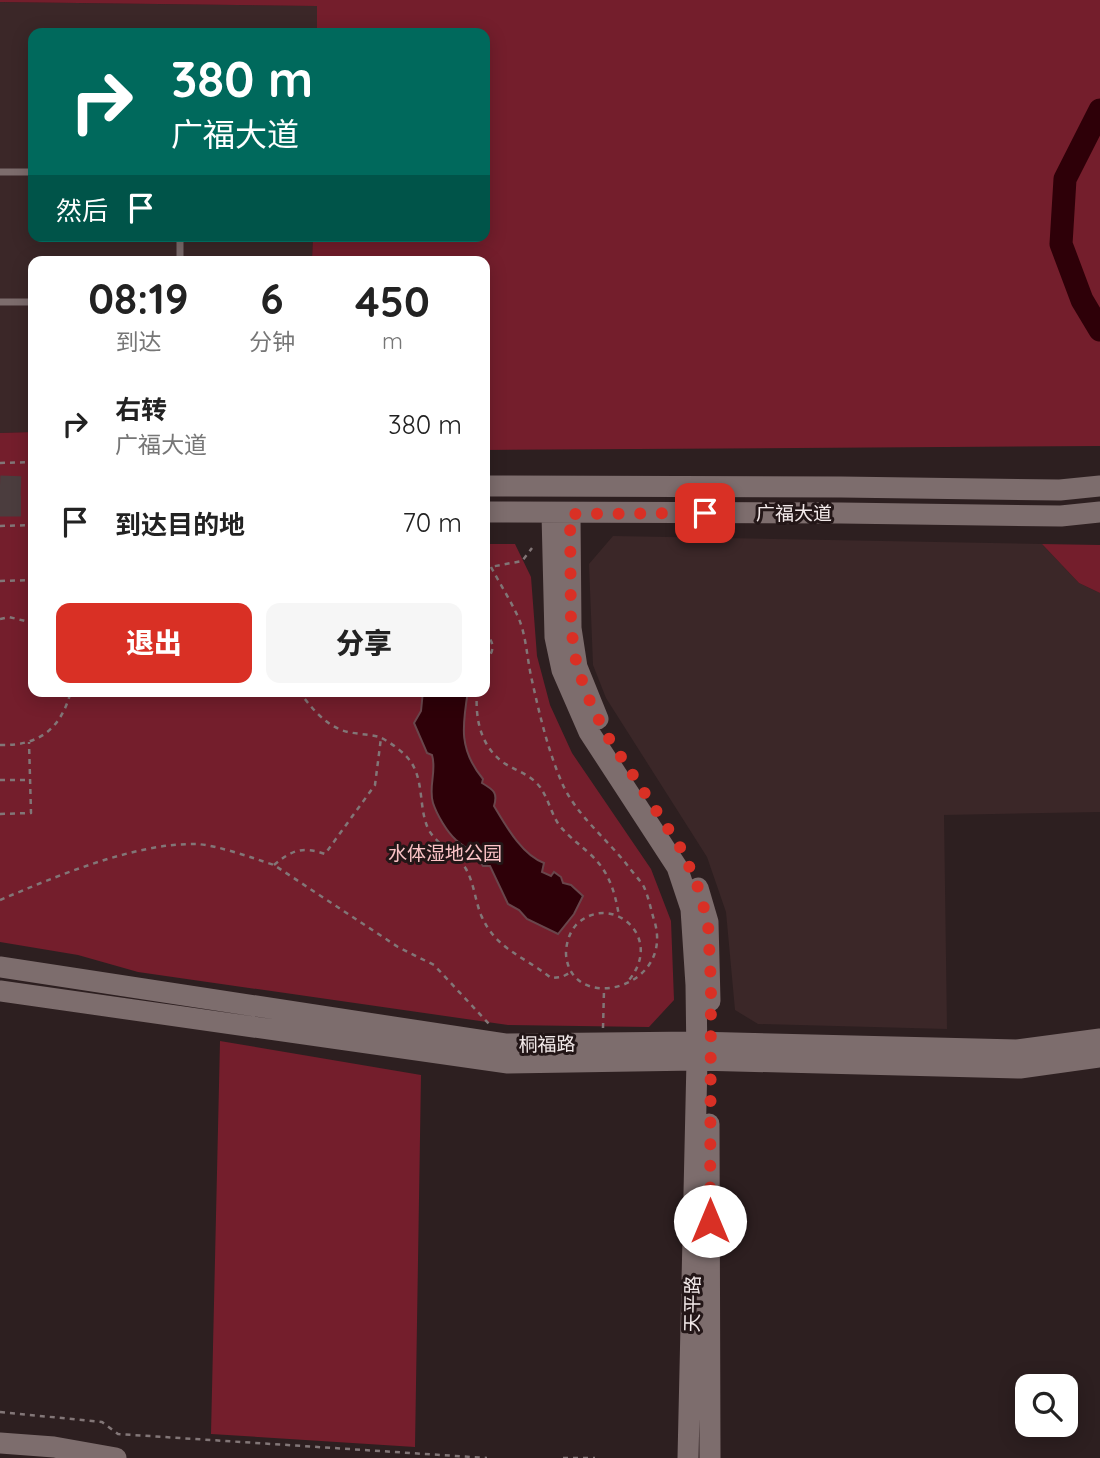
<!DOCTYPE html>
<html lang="zh">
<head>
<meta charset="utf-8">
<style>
	body { margin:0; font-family:Quicksand,"Noto Sans SC",sans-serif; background:#f6f6f6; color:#222; height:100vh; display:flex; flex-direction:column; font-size:26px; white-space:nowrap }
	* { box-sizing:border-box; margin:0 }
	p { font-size:23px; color:#767676 }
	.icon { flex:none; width:38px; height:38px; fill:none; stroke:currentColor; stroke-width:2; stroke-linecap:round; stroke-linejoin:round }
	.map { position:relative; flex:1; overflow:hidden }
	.side { position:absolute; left:28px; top:256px; width:462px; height:441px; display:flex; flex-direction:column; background:#fff; border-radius:14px; box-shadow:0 4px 18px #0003 }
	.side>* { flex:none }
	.top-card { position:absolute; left:28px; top:28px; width:462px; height:214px; border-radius:14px; box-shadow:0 4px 18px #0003; background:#00695c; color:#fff; overflow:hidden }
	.tools { position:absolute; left:1015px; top:1374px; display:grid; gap:14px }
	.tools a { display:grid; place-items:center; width:63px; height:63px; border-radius:14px; background:#fff; box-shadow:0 4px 18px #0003; font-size:35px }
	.pin { position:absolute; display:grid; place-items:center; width:60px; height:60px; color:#fff; margin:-30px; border-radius:14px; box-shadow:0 4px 10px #0006 }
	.me { position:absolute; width:77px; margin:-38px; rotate:0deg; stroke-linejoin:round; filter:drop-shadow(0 0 5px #0008) }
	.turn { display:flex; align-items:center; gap:24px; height:147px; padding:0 28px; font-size:32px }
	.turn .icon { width:91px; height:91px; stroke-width:2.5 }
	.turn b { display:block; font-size:49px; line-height:60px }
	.then { display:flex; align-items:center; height:66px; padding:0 28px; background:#0003; gap:14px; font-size:26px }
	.eta { display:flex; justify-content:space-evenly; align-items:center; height:119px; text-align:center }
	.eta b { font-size:42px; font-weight:800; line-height:49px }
	.primary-button { display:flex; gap:14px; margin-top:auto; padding:14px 28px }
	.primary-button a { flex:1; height:80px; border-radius:14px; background:#d93025; color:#fff; font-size:28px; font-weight:800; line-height:80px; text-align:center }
	.primary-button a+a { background:#f6f6f6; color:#222 }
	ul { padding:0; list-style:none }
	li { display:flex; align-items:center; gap:21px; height:98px; padding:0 28px }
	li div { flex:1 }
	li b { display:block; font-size:26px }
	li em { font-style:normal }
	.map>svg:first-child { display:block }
</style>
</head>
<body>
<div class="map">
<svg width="1100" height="1458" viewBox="0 0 1100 1458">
	<rect width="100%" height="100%" fill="#2d1f20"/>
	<path fill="#3b2728" d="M 0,2 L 317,6 L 317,33 L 33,33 L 33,236 L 313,236 L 312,261 L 33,261 L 33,432 L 0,433 Z
		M 613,536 L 1042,544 L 1079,583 L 1100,593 L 1100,812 L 944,815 L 947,1029 L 758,1024 L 735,1010 L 726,912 L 707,857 L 606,698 L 593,665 L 589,564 Z"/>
	<path fill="#741e2c" d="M 0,0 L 1100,0 L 1100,446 L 485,450 L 485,261 L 312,261 L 313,236 L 485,236 L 485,33 L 317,33 L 317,6 L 0,2 Z
		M 33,432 L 33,691 L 485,691 L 485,544 L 515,544 L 531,577 L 537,656 L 550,705 L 572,753 L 651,869 L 671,921 L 674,1000 L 649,1027 L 508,1025 L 138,972 L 78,955 L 0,942 L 0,433 Z
		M 1042,544 L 1100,545 L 1100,593 L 1079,583 Z
		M 220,1041 L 421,1075 L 415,1447 L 211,1434 Z"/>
	<path fill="#2e0008" stroke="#69464c" stroke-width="2" d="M 423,691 L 468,691 C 462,727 459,750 483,779 L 482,783 C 494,790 498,793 494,806 C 506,826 522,855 544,863 L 542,872 L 551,876 L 554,872 L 561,877 L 563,883 L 571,885 L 583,896 L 574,914 L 558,934 L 527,919 L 519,910 L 508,904 L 490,866 L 483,866 C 476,854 467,849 456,840 C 447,832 437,815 433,803 C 428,787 437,771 432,755 L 427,753 L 414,723 L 421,711 Z"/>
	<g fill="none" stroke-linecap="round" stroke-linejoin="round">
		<path stroke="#2e0008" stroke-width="23" d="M 1100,110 L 1065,179 L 1061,244 L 1082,300 L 1100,330"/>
		<path stroke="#4b3d3e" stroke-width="21" stroke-dasharray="21 10" stroke-linecap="butt" d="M 0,486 L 33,487
			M 0,506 L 33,506"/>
		<path stroke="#827677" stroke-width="2.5" stroke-dasharray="5 5" stroke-linecap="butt" d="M 0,463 L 33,462
			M 0,526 L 33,525
			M 491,567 C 500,584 511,601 519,619 C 526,636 527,657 531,676 C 539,712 547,748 562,783 C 576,815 607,839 628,866 C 633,873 640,880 644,887 C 649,898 651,911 655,923 C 673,990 570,1014 566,954 C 566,944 569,933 576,925 C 610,891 665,936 629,980
			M 485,568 L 522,561 L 532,548
			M 0,581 L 33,580
			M 0,619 L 9,617 L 33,623
			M 485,631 C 495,645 495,649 485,663
			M 299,691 C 309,705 322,721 337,728 C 350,735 366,733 379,737 C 387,740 399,749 405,755 C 425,774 418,803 427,826 C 434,844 456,852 466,869 C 474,883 475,900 481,915 C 496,950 524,956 551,978 L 562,977 L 571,972
			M 477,691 C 475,718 480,746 504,763 C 516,771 530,774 540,787 C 548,798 551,813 559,825 C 569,837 579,844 590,854 C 609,871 615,892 619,916
			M 0,745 C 39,746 61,729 71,691
			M 0,780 L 30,780
			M 0,814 L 31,813 L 29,742
			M 274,865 C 292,850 302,846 325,854 L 375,785 L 381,738
			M 0,900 C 57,876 134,843 196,844 C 217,845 253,858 274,865 L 398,947 L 434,965 L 490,1025
			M 603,1028 L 604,990
			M 0,1412 L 102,1422 L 118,1434 L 487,1458
			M 563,1458 L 595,1458"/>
		<path stroke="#7d6d6d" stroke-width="7" d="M 0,172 L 33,172
			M 180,261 L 180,236
			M 0,302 L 33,302"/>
		<path stroke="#7d6d6d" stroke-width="21" d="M 485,486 L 841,487 L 1060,490 L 1100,486
			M 485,512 L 841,513 L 1061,516 L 1100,512
			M 552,514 L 555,637 L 562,670 L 589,732 L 677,867 L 691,909 L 696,985 L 697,1060 L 688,1458
			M 570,514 L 571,628 L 577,667 L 598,719
			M 698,888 L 708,922 L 710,1001
			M 0,967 L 505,1044 L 695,1042 L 1017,1050 L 1100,1039
			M 0,991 L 508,1063 L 697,1060 L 1020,1068 L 1100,1057
			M 709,1124 L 710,1458
			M 0,1443 L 54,1447 L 116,1458"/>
	</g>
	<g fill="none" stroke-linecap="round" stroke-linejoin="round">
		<path stroke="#d93025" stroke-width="12" stroke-dasharray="0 21.6" d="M 705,513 L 570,514 L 571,628 L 577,667 L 591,704 L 606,734 L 680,847 L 696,881 L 708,922 L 711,985 L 710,1221"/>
	</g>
	<g text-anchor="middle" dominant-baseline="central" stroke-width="6" stroke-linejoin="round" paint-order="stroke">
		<g font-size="19" fill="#f3eaea" stroke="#231617">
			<text x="794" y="513">广福大道</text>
			<text transform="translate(547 1044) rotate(-1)">桐福路</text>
			<text transform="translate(692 1304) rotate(-89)">天平路</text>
		</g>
		<g font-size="19" fill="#fbc3c6" stroke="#231617">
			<text x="445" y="853">水体湿地公园</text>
		</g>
	</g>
</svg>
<div class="tools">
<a><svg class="icon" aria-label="search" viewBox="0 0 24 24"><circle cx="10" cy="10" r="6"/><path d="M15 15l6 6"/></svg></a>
</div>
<div class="pin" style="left:705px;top:513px;background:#d93025"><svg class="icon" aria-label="arrive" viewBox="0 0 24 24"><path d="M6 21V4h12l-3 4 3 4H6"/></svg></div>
<svg class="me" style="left:710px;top:1221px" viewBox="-20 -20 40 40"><circle r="19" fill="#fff"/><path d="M0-13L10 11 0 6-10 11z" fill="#d93025"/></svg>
<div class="top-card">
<div class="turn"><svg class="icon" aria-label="right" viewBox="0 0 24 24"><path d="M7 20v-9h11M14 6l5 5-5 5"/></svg><div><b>380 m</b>广福大道</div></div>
<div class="then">然后<svg class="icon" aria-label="arrive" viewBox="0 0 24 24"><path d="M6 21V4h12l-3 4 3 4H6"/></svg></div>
</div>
<section class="side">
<div class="eta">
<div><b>08:19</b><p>到达</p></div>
<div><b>6</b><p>分钟</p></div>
<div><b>450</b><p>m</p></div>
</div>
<ul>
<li><svg class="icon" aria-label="right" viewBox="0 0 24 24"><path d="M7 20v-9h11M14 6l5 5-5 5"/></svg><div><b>右转</b><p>广福大道</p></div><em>380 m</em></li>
<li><svg class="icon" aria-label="arrive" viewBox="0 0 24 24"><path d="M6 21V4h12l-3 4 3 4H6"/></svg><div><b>到达目的地</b></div><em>70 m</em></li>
</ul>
<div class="primary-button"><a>退出</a><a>分享</a></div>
</section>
</div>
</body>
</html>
